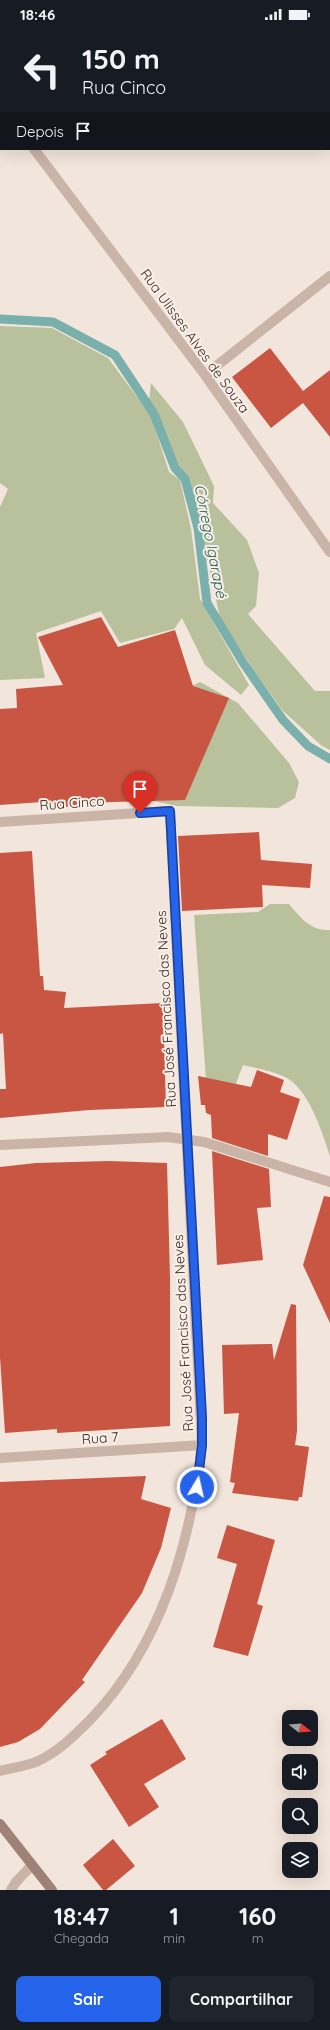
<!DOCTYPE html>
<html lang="pt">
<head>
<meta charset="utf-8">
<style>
	body { margin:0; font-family:Quicksand,sans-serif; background:#20242c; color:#f1f3f6; height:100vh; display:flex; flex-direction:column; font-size:15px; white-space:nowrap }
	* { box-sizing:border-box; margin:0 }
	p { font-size:13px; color:#9ea1a6 }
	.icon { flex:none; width:22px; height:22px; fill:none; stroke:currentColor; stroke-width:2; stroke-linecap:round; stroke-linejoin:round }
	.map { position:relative; height:1862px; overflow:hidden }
	.side { display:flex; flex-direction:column; background:#171b24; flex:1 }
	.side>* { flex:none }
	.guide { position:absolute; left:0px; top:0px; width:330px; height:122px; box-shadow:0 4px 16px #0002; background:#171b24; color:#f1f3f6; overflow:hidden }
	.needle { width:26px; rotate:107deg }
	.tools { position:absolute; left:282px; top:1682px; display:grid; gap:8px }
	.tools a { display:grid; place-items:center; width:36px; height:36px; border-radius:8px; background:#171b24; box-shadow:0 4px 16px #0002; font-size:20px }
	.pin { position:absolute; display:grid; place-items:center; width:34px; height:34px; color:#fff; margin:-41px -17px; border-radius:50% 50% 50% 0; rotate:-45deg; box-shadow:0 0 4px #0007 }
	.pin .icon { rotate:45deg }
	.me { position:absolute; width:44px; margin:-22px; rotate:9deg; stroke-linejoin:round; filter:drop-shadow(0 0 3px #0008) }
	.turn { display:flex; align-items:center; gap:14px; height:84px; padding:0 16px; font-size:18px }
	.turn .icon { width:52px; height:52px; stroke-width:2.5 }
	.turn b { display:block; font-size:28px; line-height:34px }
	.then { display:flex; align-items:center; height:38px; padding:0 16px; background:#0003; gap:8px; font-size:15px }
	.eta { display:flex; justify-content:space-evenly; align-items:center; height:68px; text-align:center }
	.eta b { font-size:24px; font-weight:700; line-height:28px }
	.primary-button { display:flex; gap:8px; margin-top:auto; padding:8px 16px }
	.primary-button a { flex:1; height:46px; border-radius:8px; background:#2563eb; color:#fff; font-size:16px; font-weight:700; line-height:46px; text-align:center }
	.primary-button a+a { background:#20242c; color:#f1f3f6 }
	.status { display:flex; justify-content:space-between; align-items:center; height:28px; padding:0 20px; background:#171b24; direction:ltr }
	.status svg { height:11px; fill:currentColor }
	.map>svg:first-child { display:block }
</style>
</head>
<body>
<div class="status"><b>18:46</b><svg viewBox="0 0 49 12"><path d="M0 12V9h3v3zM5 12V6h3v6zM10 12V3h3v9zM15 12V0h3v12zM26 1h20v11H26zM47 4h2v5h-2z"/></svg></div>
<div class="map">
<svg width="330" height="1862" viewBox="0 0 330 1862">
	<rect width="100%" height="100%" fill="#f2e5db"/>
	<path fill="#b8c19b" d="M 0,298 L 52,300 L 108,330 L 151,388 L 169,444 L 180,452 L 191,501 L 200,571 L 249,657 L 241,667 L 205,637 L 182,590 L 174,601 L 120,615 L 101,583 L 36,605 L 45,650 L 0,652 L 0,479 L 8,461 L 0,455 Z
		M 151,355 L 183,394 L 214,458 L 213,475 L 247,512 L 259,545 L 256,578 L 248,586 L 315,663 L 330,663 L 330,722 L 322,718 L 283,683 L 255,644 L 220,590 L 190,451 L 180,440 L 149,373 Z
		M 200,654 L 238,675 L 289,735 L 299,754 L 295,770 L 278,780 L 177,778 L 115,765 L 149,679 Z
		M 270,876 L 289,876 C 300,889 310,903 330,902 L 330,1128 C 322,1104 309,1061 285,1049 C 273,1043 256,1040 243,1037 L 235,1058 L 206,1052 L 194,887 L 258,884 Z"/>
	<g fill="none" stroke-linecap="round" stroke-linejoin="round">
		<path stroke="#79b0ac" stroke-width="9" d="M 0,291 L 53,294 L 115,327 L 154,386 L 175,440 L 185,451 L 198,500 L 207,575 L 244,636 L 283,692 L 308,718 L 330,731"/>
	</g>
	<path fill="#c85643" d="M 270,320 L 303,363 L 330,342 L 330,409 L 303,375 L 271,400 L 232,349 Z
		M 101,589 L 118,619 L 175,602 L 193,658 L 229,670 L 185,772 L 79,775 L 79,778 L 41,780 L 42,774 L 0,777 L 0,681 L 17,680 L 16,661 L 63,657 L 38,609 Z
		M 259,804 L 261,832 L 312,836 L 310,860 L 262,857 L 263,879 L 182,883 L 178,808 Z
		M 32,823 L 40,948 L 43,948 L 44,962 L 66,964 L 64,980 L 163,975 L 166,1079 L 89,1082 L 0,1090 L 0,1061 L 6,1061 L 3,1005 L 0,1006 L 0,825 Z
		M 257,1042 L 284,1052 L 280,1064 L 300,1071 L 287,1112 L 268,1106 L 268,1128 L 212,1110 L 211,1087 L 206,1085 L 205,1077 L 201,1077 L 198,1048 L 251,1059 Z
		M 212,1123 L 269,1141 L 271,1179 L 257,1180 L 263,1232 L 217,1237 Z
		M 109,1133 L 167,1135 L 170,1249 L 170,1398 L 57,1405 L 57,1401 L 5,1405 L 0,1329 L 0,1139 L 36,1135 Z
		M 324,1168 L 330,1169 L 330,1295 L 303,1237 Z
		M 291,1276 L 296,1277 L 297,1403 L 295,1417 L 309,1419 L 302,1469 L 299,1469 L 298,1473 L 232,1465 L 235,1455 L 230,1454 L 239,1385 L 224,1386 L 222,1317 L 272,1316 L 274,1332 Z
		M 146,1448 L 141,1471 L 171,1480 L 161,1520 L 142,1565 L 82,1652 L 85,1654 L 40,1701 L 18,1714 L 0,1719 L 0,1454 Z
		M 227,1497 L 275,1512 L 257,1576 L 263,1578 L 248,1628 L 213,1619 L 237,1536 L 217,1530 Z
		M 162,1691 L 186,1731 L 144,1756 L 159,1779 L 129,1799 L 90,1737 L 107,1726 L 105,1724 Z
		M 113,1811 L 135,1838 L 106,1862 L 103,1862 L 83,1837 Z"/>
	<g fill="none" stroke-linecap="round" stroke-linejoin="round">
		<path stroke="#cab3a7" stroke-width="10" d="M 0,76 L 1,78
			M 0,94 L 1,93
			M 34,121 L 205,347 L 330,524
			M 205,347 L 330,248
			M 0,794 L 170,783 L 202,1417 C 190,1517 161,1618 90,1692 C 75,1707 58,1724 38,1733 C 27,1738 12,1740 0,1743
			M 0,1117 L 168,1109 L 204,1114 L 330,1154
			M 0,1430 L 202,1417
			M 11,1862 L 16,1854 L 32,1837"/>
		<path stroke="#9e8278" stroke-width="10" d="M 0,1796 L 52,1862"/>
	</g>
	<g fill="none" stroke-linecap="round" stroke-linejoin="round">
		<g stroke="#184099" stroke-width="10">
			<path id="route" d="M 140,785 L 170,783 L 202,1390 L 202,1417 L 197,1459"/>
		</g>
		<use href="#route" stroke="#2563eb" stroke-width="7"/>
	</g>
	<g text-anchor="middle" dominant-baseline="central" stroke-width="4" stroke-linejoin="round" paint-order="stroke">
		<g font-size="14" fill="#372b27" stroke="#faefe7">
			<text transform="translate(195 313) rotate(54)">Rua Ulisses Alves de Souza</text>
			<text transform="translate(72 775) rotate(-4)">Rua Cinco</text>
			<text transform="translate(166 981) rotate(-93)">Rua José Francisco das Neves</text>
			<text transform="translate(183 1305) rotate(-93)">Rua José Francisco das Neves</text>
			<text transform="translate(100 1410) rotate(-4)">Rua 7</text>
		</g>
		<g font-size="15" font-style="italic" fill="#1c5956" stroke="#faefe7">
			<text transform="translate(211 513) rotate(79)">Córrego Igarapé</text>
		</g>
	</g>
</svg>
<div class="tools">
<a><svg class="needle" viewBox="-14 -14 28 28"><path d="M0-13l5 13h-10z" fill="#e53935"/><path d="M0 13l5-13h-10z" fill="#9ea1a6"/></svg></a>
<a><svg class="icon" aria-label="sound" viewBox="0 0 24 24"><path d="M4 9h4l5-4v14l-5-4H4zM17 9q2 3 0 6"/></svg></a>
<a><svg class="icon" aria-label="search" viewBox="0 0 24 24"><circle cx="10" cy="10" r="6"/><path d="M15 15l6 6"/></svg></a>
<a><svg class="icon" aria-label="layers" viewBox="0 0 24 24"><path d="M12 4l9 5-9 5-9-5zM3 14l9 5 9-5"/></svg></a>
</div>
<div class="pin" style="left:140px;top:785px;background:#d93025"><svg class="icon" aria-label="arrive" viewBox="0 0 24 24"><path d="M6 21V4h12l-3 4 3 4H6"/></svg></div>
<svg class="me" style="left:197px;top:1459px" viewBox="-20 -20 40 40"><circle r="17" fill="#2563eb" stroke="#fff" stroke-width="3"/><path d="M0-11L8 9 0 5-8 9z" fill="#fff"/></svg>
<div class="guide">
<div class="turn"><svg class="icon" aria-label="left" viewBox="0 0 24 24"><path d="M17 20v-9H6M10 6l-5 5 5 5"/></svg><div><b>150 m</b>Rua Cinco</div></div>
<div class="then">Depois<svg class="icon" aria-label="arrive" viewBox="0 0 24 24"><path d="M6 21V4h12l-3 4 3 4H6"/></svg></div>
</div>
</div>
<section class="side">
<div class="eta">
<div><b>18:47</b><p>Chegada</p></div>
<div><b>1</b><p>min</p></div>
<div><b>160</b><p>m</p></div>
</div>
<div class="primary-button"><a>Sair</a><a>Compartilhar</a></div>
</section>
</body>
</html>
